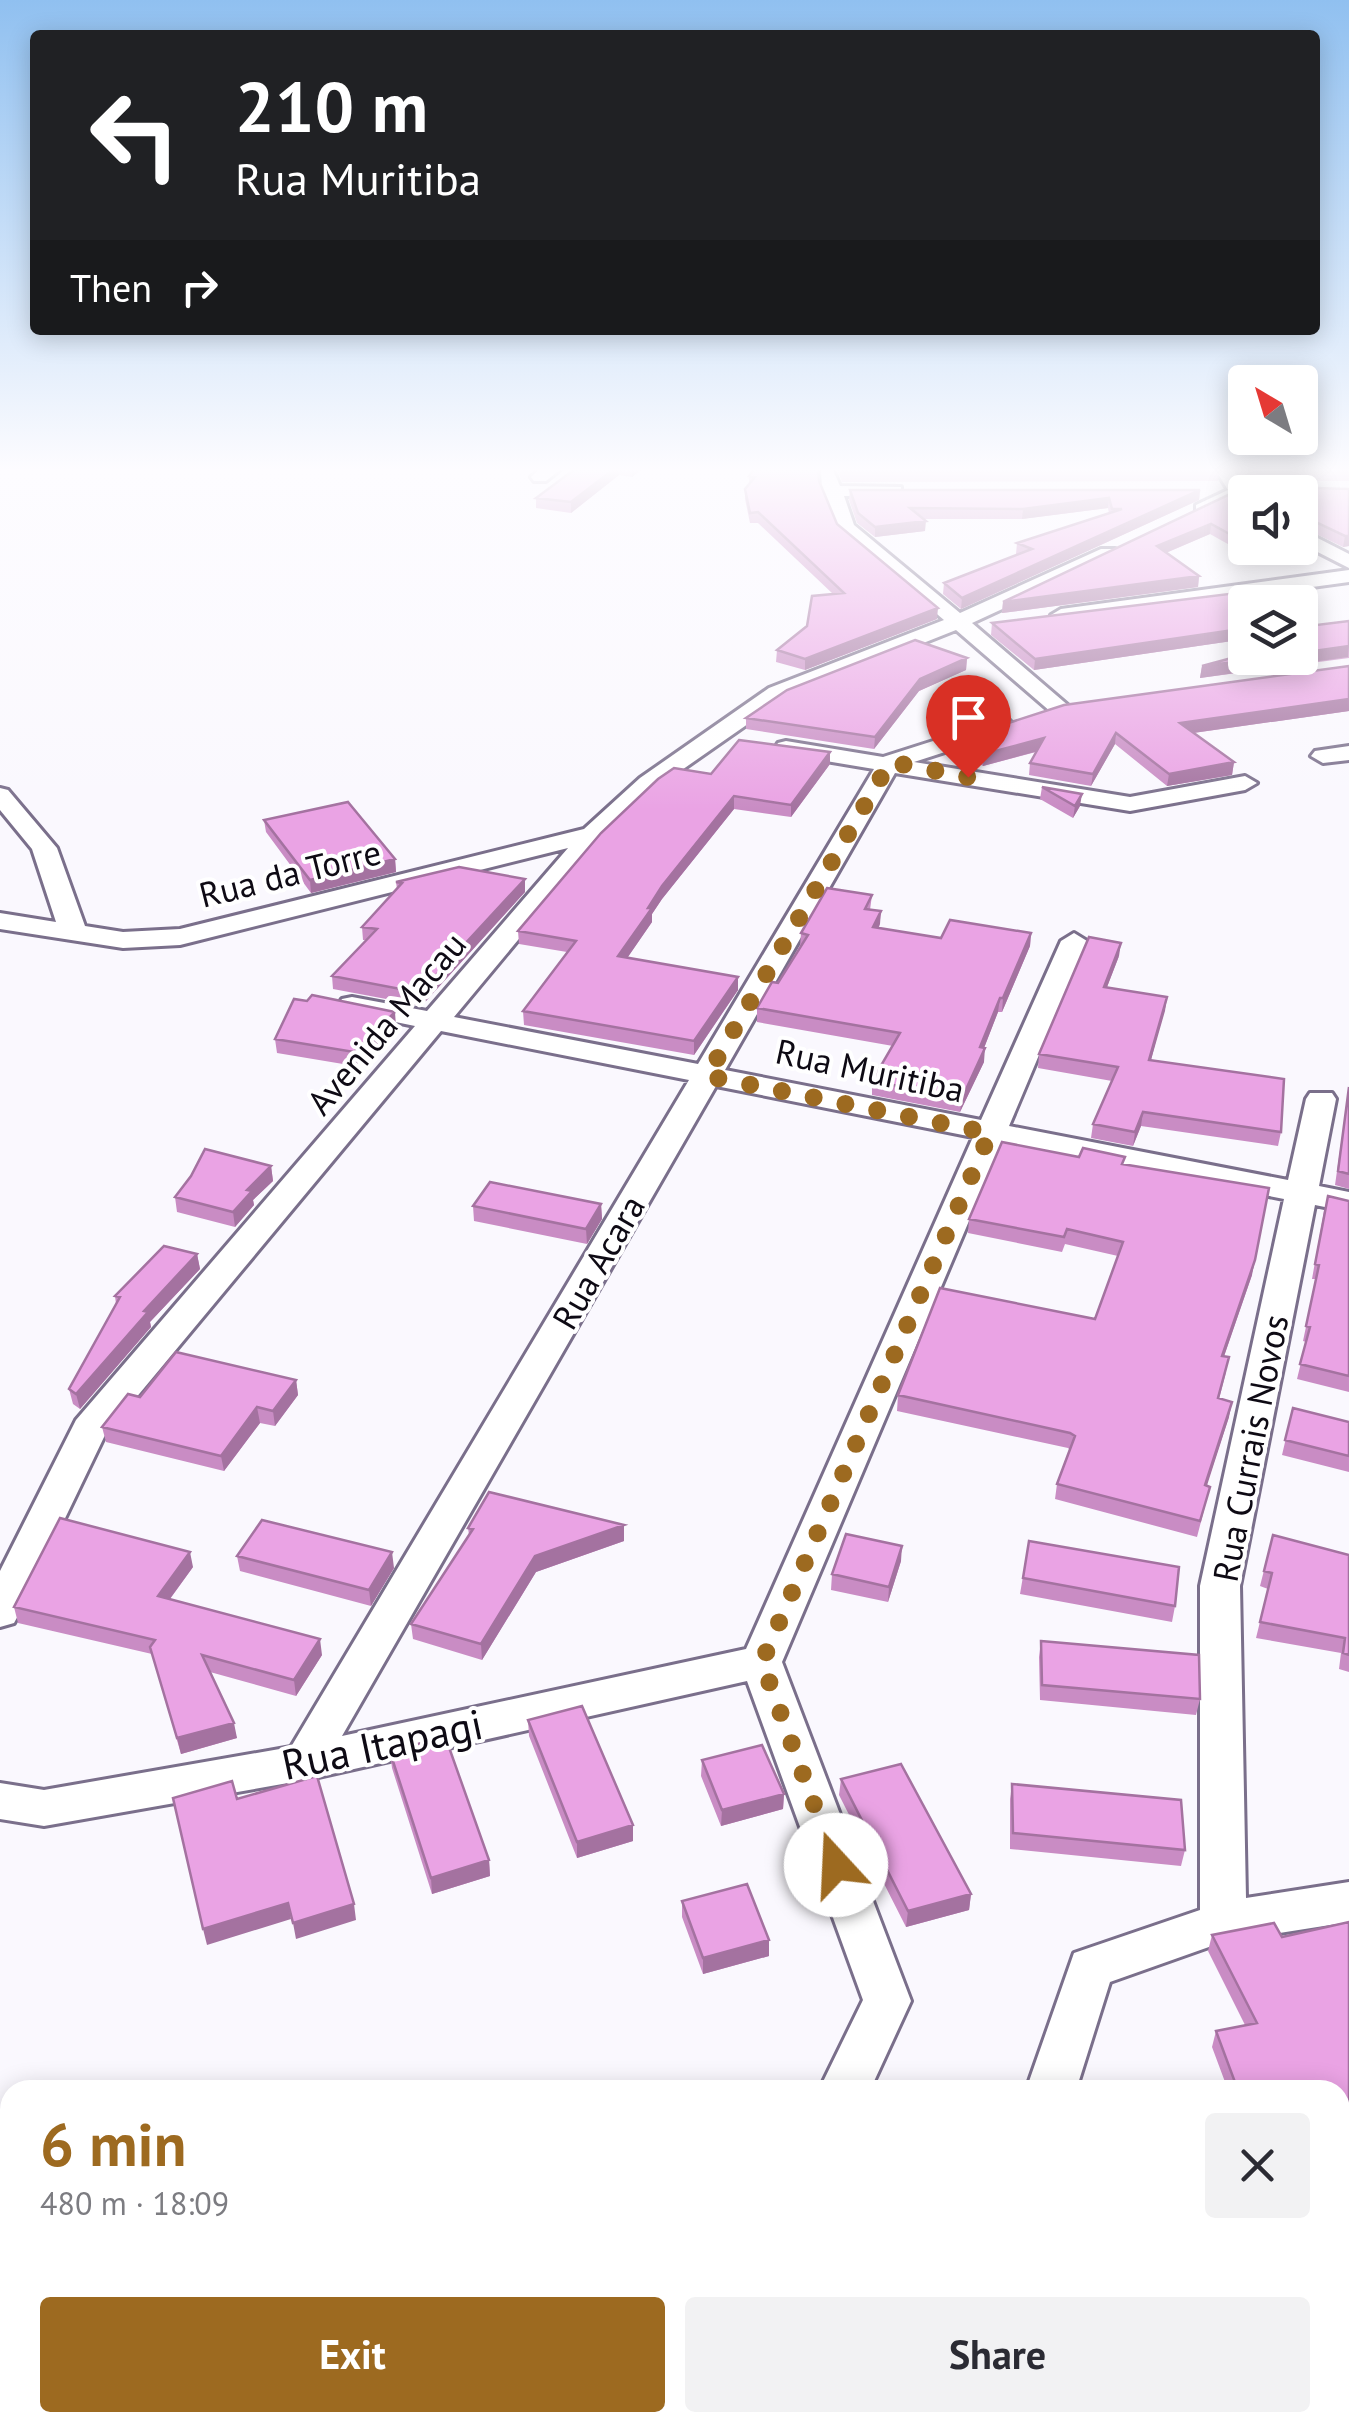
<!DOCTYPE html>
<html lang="en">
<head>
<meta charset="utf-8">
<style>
	body { margin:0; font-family:"PT Sans",sans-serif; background:#f2f2f3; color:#2b2b33; height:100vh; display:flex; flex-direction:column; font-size:38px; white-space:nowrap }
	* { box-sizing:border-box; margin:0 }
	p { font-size:32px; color:#7c7c81 }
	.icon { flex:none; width:55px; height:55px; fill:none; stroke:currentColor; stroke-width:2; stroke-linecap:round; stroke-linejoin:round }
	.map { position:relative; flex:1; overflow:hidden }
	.details { position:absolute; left:0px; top:2080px; width:1350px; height:352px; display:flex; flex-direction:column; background:#fff; border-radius:30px 30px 0 0; box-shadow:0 5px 25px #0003 }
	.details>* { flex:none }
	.top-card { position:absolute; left:30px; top:30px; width:1290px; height:305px; border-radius:10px; box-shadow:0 5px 25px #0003; background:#202124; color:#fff; overflow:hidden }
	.needle { width:65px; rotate:322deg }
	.fabs { position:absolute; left:1228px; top:365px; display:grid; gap:20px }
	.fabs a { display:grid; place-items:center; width:90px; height:90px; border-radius:10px; background:#fff; box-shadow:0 5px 25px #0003; font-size:50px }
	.pin { position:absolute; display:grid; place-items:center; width:85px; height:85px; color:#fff; margin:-102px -42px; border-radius:50% 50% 50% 0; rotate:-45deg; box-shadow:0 0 10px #0007 }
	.pin .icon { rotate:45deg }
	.me { position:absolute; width:110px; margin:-55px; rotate:340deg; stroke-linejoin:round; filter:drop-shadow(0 0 8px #0008) }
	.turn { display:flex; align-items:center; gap:35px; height:210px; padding:0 40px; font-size:45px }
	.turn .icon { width:130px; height:130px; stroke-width:2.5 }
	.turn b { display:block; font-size:70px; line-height:85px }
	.then { display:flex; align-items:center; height:95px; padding:0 40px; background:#0003; gap:20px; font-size:38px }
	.round { display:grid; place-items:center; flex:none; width:105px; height:105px; border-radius:10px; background:#f2f2f3 }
	.head { display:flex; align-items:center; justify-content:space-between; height:170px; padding:0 40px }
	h1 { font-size:60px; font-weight:700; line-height:75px; color:#9d6a20 }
	.action { display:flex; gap:20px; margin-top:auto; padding:20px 40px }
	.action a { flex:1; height:115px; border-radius:10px; background:#9d6a20; color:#fff; font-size:40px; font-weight:700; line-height:115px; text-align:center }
	.action a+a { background:#f2f2f3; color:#2b2b33 }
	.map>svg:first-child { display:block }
</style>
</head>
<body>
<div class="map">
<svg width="1349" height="2431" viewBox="0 0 1349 2431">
	<rect width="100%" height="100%" fill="#faf8fe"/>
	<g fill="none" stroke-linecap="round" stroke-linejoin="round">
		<g stroke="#7a6f8b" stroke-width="6">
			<path id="minor" d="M 540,469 L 561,469 L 546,481 L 534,481 L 531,477 Z
				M 1215,469 L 1233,469 L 1247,492 L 1208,513 L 1196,513 L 1196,505 L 1228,490 Z
				M 821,470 L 833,470 L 840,486 L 901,487 L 901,495 L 895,496 L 844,496 L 854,525 L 960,613 L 1101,549 L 1115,549 L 1115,557 L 972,623 L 1070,707 L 1059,714 L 1051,712 L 956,630 L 785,698 L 656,788 L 602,839 L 454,1017 L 698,1064 L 874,769 L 778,753 L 775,748 L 778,743 L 786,741 L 883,757 L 1002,719 L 1010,721 L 1013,726 L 1010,731 L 914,762 L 1130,797 L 1245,776 L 1257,783 L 1245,790 L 1130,811 L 895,773 L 725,1070 L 981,1120 L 1061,941 L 1074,933 L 1087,941 L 1009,1126 L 1288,1180 L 1306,1099 L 1310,1093 L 1332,1093 L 1336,1099 L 1319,1186 L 1349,1192 L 1349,1212 L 1315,1205 L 1240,1586 L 1246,1898 L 1349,1882 L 1349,1922 L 1223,1942 L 1110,1982 L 1076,2090 L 1026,2090 L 1074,1953 L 1200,1910 L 1200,1586 L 1284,1199 L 1002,1143 L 782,1662 L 911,2001 L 870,2090 L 819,2090 L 863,2000 L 747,1681 L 305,1780 L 44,1826 L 0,1819 L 0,1783 L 44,1790 L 291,1747 L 689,1080 L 441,1031 L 105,1435 L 20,1612 L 14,1623 L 0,1627 L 0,1571 L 76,1420 L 415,1026 L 342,1011 L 338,1005 L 342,999 L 352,997 L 427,1011 L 568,848 L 180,945 L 123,948 L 0,929 L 0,913 L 56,922 L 32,849 L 0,810 L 0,788 L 8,790 L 57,848 L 85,926 L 123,932 L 180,929 L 584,829 L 640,778 L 769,688 L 944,620 L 839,531 L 822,491 ZM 716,1086 L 973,1137 L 746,1649 L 342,1736 Z
				M 1300,529 L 1349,554 L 1349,568 L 1300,543 Z
				M 1349,570 L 1349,582 L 1061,621 L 1051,615 L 1061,609 Z
				M 1349,746 L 1349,760 L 1323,763 L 1311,756 L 1315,751 Z
				M 1340,2153 L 1349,2156 L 1349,2206 L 1340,2203 Z"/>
		</g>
		<use href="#minor" fill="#fff" fill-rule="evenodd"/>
	</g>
	<path fill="#c98cc4" d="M 569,469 L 642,469 L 632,477 L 619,475 L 571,513 L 536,508 L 536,498 L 574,470 Z
		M 837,469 L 1219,469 L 1220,471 L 1218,481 L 842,482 Z
		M 1236,469 L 1349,469 L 1349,481 L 1244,481 Z
		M 749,476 L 819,481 L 837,524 L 937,619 L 805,670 L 776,662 L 777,650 L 807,626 L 833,594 L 758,523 L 750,523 L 745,499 L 745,489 L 749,485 Z
		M 1247,486 L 1349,489 L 1349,546 L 1343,547 L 1300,526 L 1245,492 L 1245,548 L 1300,548 L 1300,534 L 1307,539 L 1305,550 L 1235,548 L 1210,534 L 1166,553 L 1199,576 L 1198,587 L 1002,613 L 1003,602 Z
		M 850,490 L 1200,490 L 1199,500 L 961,609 L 943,594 L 944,583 L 1018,555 L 1016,554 L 1017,543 L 1109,514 L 1108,508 L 1022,519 L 923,519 L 925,531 L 875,537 L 857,523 L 849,500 Z
		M 1245,592 L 1245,658 L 1349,621 L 1349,658 L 1200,678 L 1202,666 L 1235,657 L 1232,641 L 1034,670 L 991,635 L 992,623 Z
		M 967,658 L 966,670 L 919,691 L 874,749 L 746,729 L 746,718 Z
		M 1349,666 L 1349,711 L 1193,733 L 1234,762 L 1232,775 L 1167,786 L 1115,744 L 1091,786 L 1029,775 L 1030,763 L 1036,752 L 983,766 L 958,751 L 959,739 Z
		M 830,764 L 791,817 L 734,809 L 662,899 L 652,914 L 652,922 L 627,958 L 738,990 L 694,1055 L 524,1025 L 523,1011 L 567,952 L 519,944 L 518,931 L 711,774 Z
		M 1042,787 L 1080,806 L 1073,818 L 1040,799 Z
		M 264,820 L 395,859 L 396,872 L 311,893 L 266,832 Z
		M 396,882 L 525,892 L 426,1001 L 418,1005 L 333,989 L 332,976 L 366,940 L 363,940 L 362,927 L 397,889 Z
		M 872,895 L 870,910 L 881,911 L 879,928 L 941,938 L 1031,933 L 1030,946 L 1002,1012 L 998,1012 L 984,1048 L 984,1062 L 960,1112 L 872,1095 L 872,1081 L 893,1046 L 757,1022 L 757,1008 L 778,983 L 800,947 L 801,933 Z
		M 1119,956 L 1107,987 L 1167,997 L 1151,1060 L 1281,1132 L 1278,1146 L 1141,1126 L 1133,1146 L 1091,1138 L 1093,1124 L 1112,1081 L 1038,1068 L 1039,1054 Z
		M 396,1026 L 355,1066 L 277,1053 L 275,1039 Z
		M 1349,1087 L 1349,1189 L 1335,1185 Z
		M 1124,1164 L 1252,1275 L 1224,1356 L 1226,1372 L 1219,1399 L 1229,1417 L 1206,1486 L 1210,1487 L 1197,1537 L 1055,1499 L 1057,1484 L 1070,1450 L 1068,1448 L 897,1411 L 898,1395 L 1095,1319 L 1118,1256 L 1065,1244 L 1062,1252 L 968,1233 L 969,1219 Z
		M 271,1166 L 273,1181 L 253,1200 L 254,1205 L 235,1227 L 177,1212 L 175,1197 Z
		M 1349,1201 L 1349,1392 L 1297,1379 L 1306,1342 L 1303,1341 L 1316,1279 L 1312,1279 L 1324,1211 Z
		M 601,1204 L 602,1219 L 587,1244 L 474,1221 L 473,1206 Z
		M 197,1254 L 200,1269 L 150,1322 L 151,1327 L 80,1409 L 73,1404 L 69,1389 L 116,1304 L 115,1296 Z
		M 296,1380 L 298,1395 L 275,1426 L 260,1423 L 224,1471 L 106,1442 L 102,1427 L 140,1397 Z
		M 1293,1408 L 1349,1422 L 1349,1472 L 1282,1455 Z
		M 468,1528 L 624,1541 L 536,1572 L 482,1660 L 413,1639 L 411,1624 L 469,1535 Z
		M 1273,1535 L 1349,1555 L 1349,1672 L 1339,1669 L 1341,1653 L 1256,1638 L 1268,1589 L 1260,1586 Z
		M 1029,1541 L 1175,1606 L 1172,1622 L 1020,1594 Z
		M 237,1556 L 394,1568 L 371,1606 L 240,1571 Z
		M 901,1561 L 888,1602 L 831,1590 L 832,1574 Z
		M 193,1567 L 170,1599 L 322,1655 L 296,1696 L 210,1672 L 237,1738 L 181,1754 L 152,1654 L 18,1623 L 14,1607 Z
		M 1041,1641 L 1200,1699 L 1196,1715 L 1040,1700 L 1039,1657 Z
		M 528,1720 L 633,1825 L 633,1841 L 577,1858 L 529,1736 Z
		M 390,1752 L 489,1860 L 490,1876 L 432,1894 L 392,1768 Z
		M 702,1760 L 784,1794 L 783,1809 L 721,1826 L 701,1776 Z
		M 841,1779 L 971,1894 L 969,1910 L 906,1927 L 839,1795 Z
		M 1012,1784 L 1185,1850 L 1181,1866 L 1010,1849 L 1010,1799 Z
		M 682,1901 L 769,1956 L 703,1974 L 682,1917 Z
		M 1349,1922 L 1349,2137 L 1340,2135 L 1340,2090 L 1228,2090 L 1212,2047 L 1216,2031 L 1245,2025 L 1208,1951 L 1212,1935 L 1282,1937 Z"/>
	<path fill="#a472a0" d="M 614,469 L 619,469 L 619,475 L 571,513 L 571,502 Z
		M 632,469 L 642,469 L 632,477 Z
		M 1200,490 L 1199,500 L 961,609 L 962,598 Z
		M 1109,498 L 1108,508 L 1022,519 L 1023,509 Z
		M 926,521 L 925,531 L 875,537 L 875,527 Z
		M 1211,524 L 1210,534 L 1156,557 L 1157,546 Z
		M 1345,536 L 1349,536 L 1349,546 L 1343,547 Z
		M 1199,576 L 1198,587 L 1002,613 L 1003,602 Z
		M 938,608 L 937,619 L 805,670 L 805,659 Z
		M 1234,630 L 1232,641 L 1034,670 L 1035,659 Z
		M 1349,646 L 1348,657 L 1200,678 L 1202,666 L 1266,658 L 1300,658 L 1300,653 Z
		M 967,658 L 966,670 L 919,691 L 874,749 L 875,737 L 920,679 Z
		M 1349,699 L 1349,711 L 1179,735 L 1180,723 Z
		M 1116,733 L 1115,744 L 1091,786 L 1093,774 Z
		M 1044,738 L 1042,750 L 983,766 L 984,754 Z
		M 830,752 L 830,764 L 791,817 L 791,805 Z
		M 1234,762 L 1232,775 L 1167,786 L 1169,774 Z
		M 1082,794 L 1080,806 L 1073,818 L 1075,806 Z
		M 734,796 L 734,809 L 662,899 L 652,914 L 652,922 L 619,970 L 618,956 L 662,886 Z
		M 395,859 L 396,872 L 311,893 L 310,880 Z
		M 525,879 L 525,892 L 426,1001 L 418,1005 L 416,992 Z
		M 881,911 L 880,924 L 873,940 L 873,927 Z
		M 1031,933 L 1030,946 L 1002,1012 L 1003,998 Z
		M 1121,943 L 1119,956 L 1102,1000 L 1104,987 Z
		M 738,977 L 738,990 L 694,1055 L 694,1041 Z
		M 1167,997 L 1165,1011 L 1147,1074 L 1149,1060 Z
		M 1000,998 L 998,1012 L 979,1061 L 980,1047 Z
		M 395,1012 L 396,1026 L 355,1066 L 354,1052 Z
		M 985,1048 L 984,1062 L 960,1112 L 962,1098 Z
		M 1143,1112 L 1141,1126 L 1133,1146 L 1135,1132 Z
		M 271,1166 L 273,1181 L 253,1200 L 254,1205 L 235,1227 L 233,1212 L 247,1190 Z
		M 601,1204 L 602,1219 L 587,1244 L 586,1229 Z
		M 197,1254 L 200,1269 L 150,1322 L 151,1327 L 80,1409 L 76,1394 L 144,1311 Z
		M 1255,1260 L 1252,1275 L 1219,1371 L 1222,1356 Z
		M 296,1380 L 298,1395 L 275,1426 L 273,1411 Z
		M 1232,1402 L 1229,1417 L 1202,1501 L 1205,1485 Z
		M 257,1407 L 260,1423 L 224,1471 L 221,1456 Z
		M 624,1525 L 624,1541 L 536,1572 L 482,1660 L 481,1644 L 535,1556 Z
		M 902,1546 L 901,1561 L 888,1602 L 889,1587 Z
		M 190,1552 L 193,1567 L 161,1611 L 158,1596 Z
		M 392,1552 L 394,1568 L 371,1606 L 369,1590 Z
		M 320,1639 L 322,1655 L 296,1696 L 294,1680 Z
		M 234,1723 L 237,1738 L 181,1754 L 177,1738 Z
		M 784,1794 L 783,1809 L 721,1826 L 722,1810 Z
		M 633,1825 L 633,1841 L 577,1858 L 577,1842 Z
		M 489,1860 L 490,1876 L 432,1894 L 431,1878 Z
		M 971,1894 L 969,1910 L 906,1927 L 908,1911 Z
		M 288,1903 L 291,1919 L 207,1945 L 203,1929 Z
		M 354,1904 L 356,1920 L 296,1939 L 293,1923 Z
		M 769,1940 L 769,1956 L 703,1974 L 703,1958 Z"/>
	<path fill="#eaa3e4" stroke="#a472a0" stroke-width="2.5" d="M 575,469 L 614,469 L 571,502 L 536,498 Z
		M 754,469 L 818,469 L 819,481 L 837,524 L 938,608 L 805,659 L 777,650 L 807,626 L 812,596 L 844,593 L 758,512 L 750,513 L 745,489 L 755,477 L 749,476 Z
		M 842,469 L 1219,469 L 1220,471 L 843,472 Z
		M 1244,469 L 1349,469 L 1349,471 L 1246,471 Z
		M 1247,486 L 1349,489 L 1349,536 L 1345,536 L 1301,515 L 1300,521 L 1300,492 L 1245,492 L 1245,538 L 1237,538 L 1211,524 L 1157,546 L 1199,576 L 1003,602 Z
		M 850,490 L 1200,490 L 962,598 L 944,583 L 1032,549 L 1017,543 L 1122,509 L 1112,509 L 1109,498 L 1023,509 L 910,508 L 926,521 L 875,527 L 858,513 Z
		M 1245,592 L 1251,602 L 1245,602 L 1245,658 L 1266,658 L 1202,666 L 1239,656 L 1234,630 L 1035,659 L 992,623 Z
		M 1349,621 L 1349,646 L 1300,653 L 1300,627 Z
		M 915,640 L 967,658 L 920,679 L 875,737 L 746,718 L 787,690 Z
		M 1349,666 L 1349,699 L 1180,723 L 1234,762 L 1169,774 L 1116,733 L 1093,774 L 1030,763 L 1044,738 L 984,754 L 959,739 L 1064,705 Z
		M 739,740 L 830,752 L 791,805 L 734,796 L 662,886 L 648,908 L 652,908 L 618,956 L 738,977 L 694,1041 L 523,1011 L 576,941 L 518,931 L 601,833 L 658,779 L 674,768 L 711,774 Z
		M 1042,787 L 1082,794 L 1075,806 Z
		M 348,802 L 395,859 L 310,880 L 264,820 Z
		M 459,867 L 525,879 L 425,987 L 416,992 L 332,976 L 377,929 L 362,927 L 402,883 L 396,882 Z
		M 827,888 L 872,895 L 865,909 L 881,911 L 873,927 L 941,938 L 950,920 L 1031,933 L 1003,998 L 1000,998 L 980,1047 L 985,1048 L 962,1098 L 872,1081 L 900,1033 L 757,1008 L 772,982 L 778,983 L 808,935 L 801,933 Z
		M 1089,937 L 1121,943 L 1104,987 L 1167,997 L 1149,1060 L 1284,1079 L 1281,1132 L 1143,1112 L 1135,1132 L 1093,1124 L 1118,1067 L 1039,1054 Z
		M 312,995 L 395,1012 L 354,1052 L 275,1039 L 294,999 L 307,1001 Z
		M 1349,1087 L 1349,1174 L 1338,1171 Z
		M 1002,1142 L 1079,1157 L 1083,1148 L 1125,1157 L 1122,1164 L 1269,1188 L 1255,1260 L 1222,1356 L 1229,1357 L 1218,1398 L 1232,1402 L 1205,1485 L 1210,1487 L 1200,1521 L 1057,1484 L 1075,1436 L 1070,1433 L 898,1395 L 940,1288 L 1095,1319 L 1123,1242 L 1067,1229 L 1064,1237 L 969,1219 Z
		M 205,1149 L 271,1166 L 247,1190 L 252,1191 L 233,1212 L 175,1197 L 191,1176 Z
		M 490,1182 L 601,1204 L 586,1229 L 473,1206 Z
		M 1328,1196 L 1349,1201 L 1349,1376 L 1300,1364 L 1310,1327 L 1306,1326 L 1319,1265 L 1315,1264 Z
		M 164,1246 L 197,1254 L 144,1311 L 148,1312 L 76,1394 L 69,1389 L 120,1297 L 115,1296 Z
		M 176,1352 L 296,1380 L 273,1411 L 257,1407 L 221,1456 L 102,1427 L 128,1394 L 140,1397 Z
		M 1293,1408 L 1349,1422 L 1349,1456 L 1285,1440 Z
		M 489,1492 L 624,1525 L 535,1556 L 481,1644 L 411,1624 L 473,1529 L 468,1528 Z
		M 60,1518 L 190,1552 L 158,1596 L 320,1639 L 294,1680 L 202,1655 L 234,1723 L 177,1738 L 150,1647 L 155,1640 L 14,1607 Z
		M 262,1520 L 392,1552 L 369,1590 L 237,1556 Z
		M 846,1534 L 902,1546 L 889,1587 L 832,1574 Z
		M 1273,1535 L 1349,1555 L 1349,1655 L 1343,1653 L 1345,1638 L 1260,1622 L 1272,1573 L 1264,1571 Z
		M 1029,1541 L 1179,1567 L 1175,1606 L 1023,1578 Z
		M 1041,1641 L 1199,1655 L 1200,1699 L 1042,1685 Z
		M 582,1706 L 633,1825 L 577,1842 L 528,1720 Z
		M 445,1736 L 489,1860 L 431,1878 L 390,1752 Z
		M 762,1745 L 784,1794 L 722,1810 L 702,1760 Z
		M 901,1764 L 971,1894 L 908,1911 L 841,1779 Z
		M 317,1776 L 354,1904 L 293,1923 L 288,1903 L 203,1929 L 173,1798 L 232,1781 L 237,1799 Z
		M 1012,1784 L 1181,1800 L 1185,1850 L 1013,1833 Z
		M 747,1884 L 769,1940 L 703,1958 L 682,1901 Z
		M 1349,1922 L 1349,2120 L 1340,2117 L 1340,2090 L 1253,2090 L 1236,2085 L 1216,2031 L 1257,2023 L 1212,1935 L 1274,1923 L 1282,1937 Z"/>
	<linearGradient id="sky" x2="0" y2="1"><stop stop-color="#90c0f0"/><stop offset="0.58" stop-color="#fdfcff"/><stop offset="1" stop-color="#fdfcff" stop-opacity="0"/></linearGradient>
	<rect width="1349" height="810" fill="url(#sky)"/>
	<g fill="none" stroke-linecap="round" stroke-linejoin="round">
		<path stroke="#9d6a20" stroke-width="18" stroke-dasharray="0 32.4" d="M 836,1865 L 762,1662 L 990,1133 L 707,1076 L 890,762 L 968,777"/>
	</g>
	<g text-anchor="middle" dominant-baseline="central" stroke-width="8" stroke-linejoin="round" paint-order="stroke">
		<g font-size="35" fill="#0e0a14" stroke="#fff">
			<text transform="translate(290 873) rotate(-14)">Rua da Torre</text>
			<text transform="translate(386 1023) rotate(-50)">Avenida Macau</text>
			<text transform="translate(870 1070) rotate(12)">Rua Muritiba</text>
			<text transform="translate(598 1262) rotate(-60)">Rua Acara</text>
			<text transform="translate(1250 1448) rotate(-79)">Rua Currais Novos</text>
		</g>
		<g font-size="42" fill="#0e0a14" stroke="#fff">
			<text transform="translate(382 1744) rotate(-12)">Rua Itapagi</text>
		</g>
	</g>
</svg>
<div class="fabs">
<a><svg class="needle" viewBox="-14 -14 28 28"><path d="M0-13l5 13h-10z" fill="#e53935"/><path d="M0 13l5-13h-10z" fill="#7c7c81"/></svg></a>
<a><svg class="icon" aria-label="sound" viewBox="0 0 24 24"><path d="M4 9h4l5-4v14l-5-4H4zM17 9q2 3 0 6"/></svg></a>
<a><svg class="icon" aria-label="layers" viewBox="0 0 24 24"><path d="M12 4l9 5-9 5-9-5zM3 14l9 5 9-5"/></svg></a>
</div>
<div class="pin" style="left:968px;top:777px;background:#d93025"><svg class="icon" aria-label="arrive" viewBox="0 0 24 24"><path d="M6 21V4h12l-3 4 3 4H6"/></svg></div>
<svg class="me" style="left:836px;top:1865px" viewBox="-20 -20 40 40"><circle r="19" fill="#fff"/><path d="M0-13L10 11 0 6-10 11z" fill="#9d6a20"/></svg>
<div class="top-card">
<div class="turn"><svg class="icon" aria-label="left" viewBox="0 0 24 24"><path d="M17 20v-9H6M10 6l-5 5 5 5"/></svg><div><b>210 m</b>Rua Muritiba</div></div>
<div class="then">Then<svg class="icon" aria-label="right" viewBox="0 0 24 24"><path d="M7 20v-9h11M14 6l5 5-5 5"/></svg></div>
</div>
<section class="details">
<div class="head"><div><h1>6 min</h1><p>480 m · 18:09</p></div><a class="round"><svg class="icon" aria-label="close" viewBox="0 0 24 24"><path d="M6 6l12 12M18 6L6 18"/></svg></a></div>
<div class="action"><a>Exit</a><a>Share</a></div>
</section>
</div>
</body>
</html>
